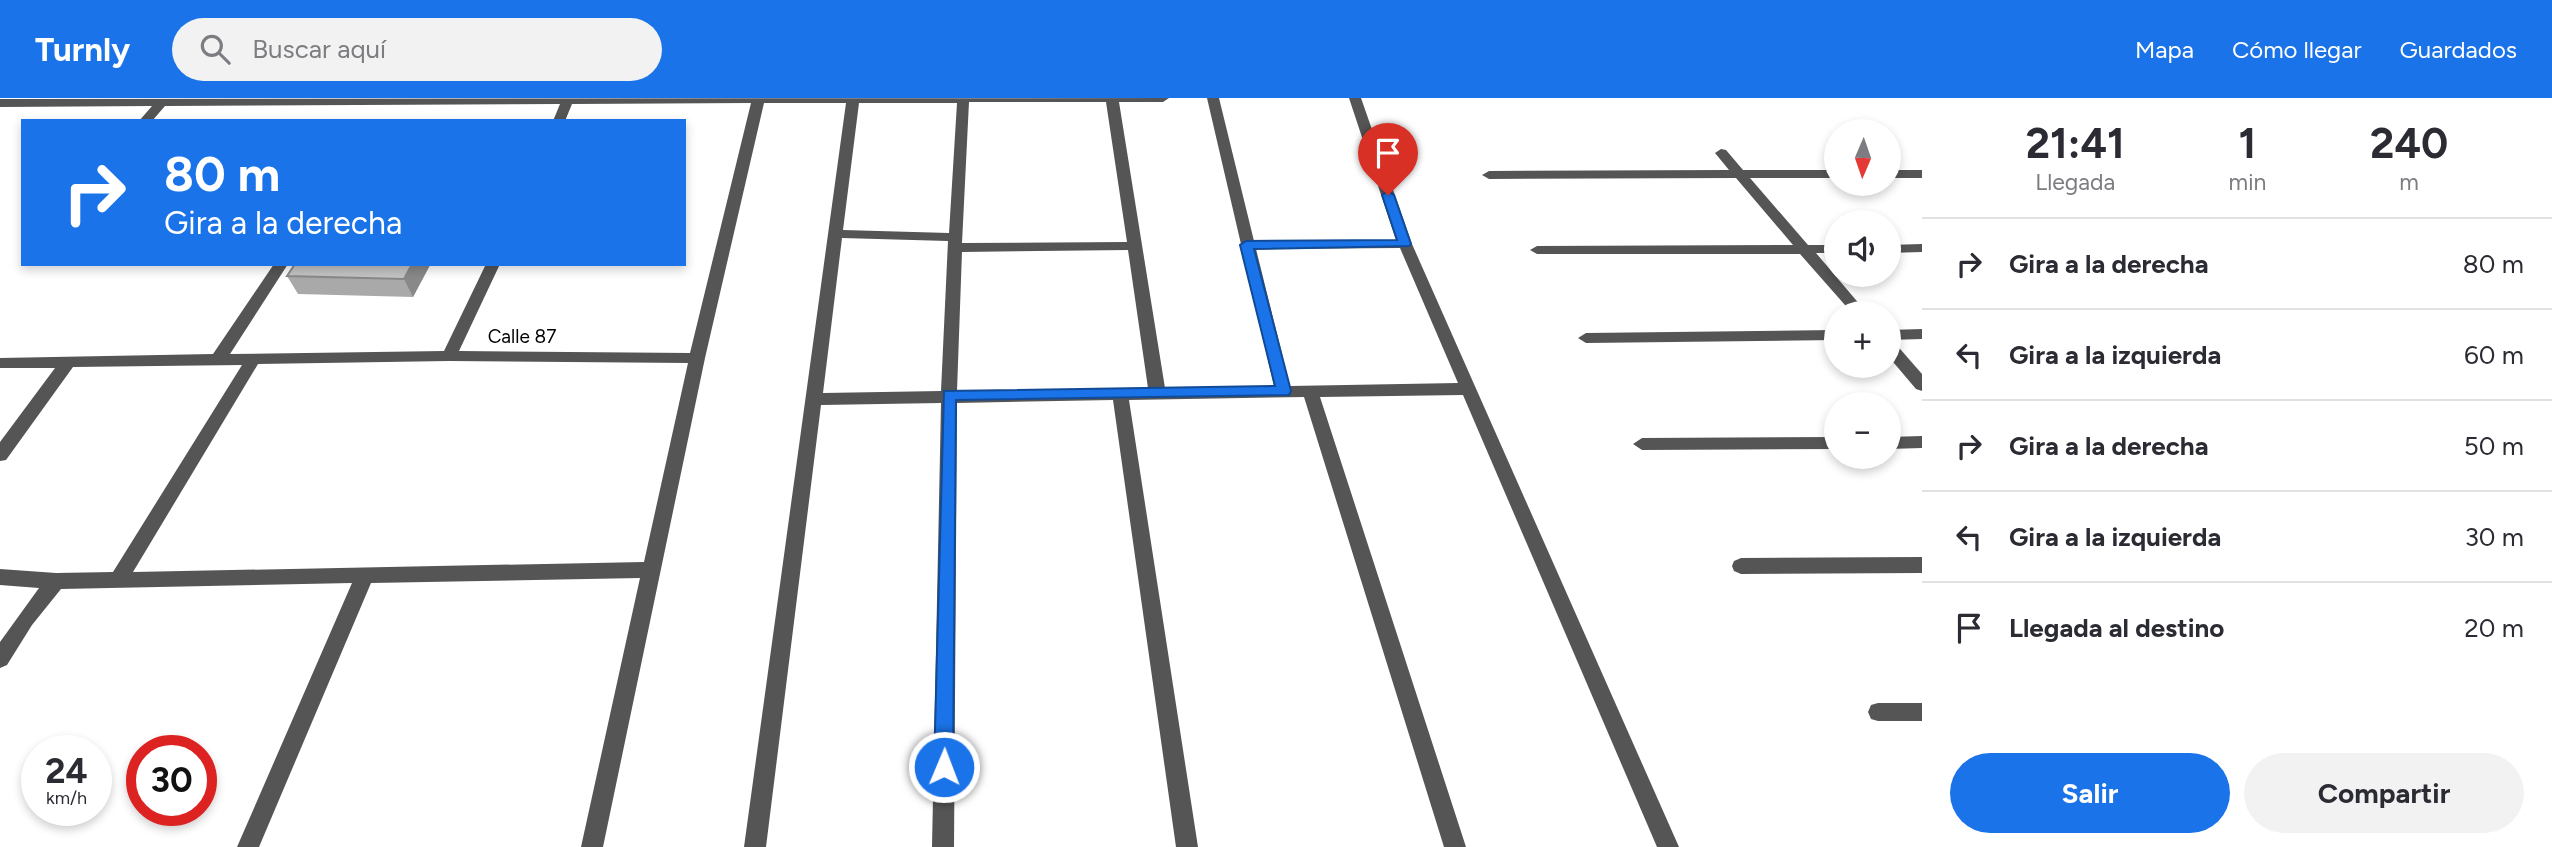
<!DOCTYPE html>
<html lang="es">
<head>
<meta charset="utf-8">
<style>
	body { margin:0; font-family:Figtree,sans-serif; background:#f2f2f3; color:#2b2b33; height:100vh; display:flex; flex-direction:column; font-size:26px; white-space:nowrap }
	* { box-sizing:border-box; margin:0 }
	p { font-size:23px; color:#7c7c81 }
	.icon { flex:none; width:38px; height:38px; fill:none; stroke:currentColor; stroke-width:2; stroke-linecap:round; stroke-linejoin:round }
	.map { position:relative; flex:1; overflow:hidden }
	.panel { display:flex; flex-direction:column; background:#fff; width:630px }
	.panel>* { flex:none }
	.guide { position:absolute; left:21px; top:21px; width:665px; height:147px; border-radius:0px; box-shadow:0 4px 10px #0003; background:#1a73e8; color:#fff; overflow:hidden }
	.needle { width:46px; rotate:182deg }
	.controls { position:absolute; left:1824px; top:21px; display:grid; gap:14px }
	.controls a { display:grid; place-items:center; width:77px; height:77px; border-radius:50%; background:#fff; box-shadow:0 4px 10px #0003; font-size:35px }
	.speed { position:absolute; left:21px; top:637px; display:flex; gap:14px; font-size:35px; font-weight:700; text-align:center }
	.speed>* { display:grid; place-content:center; width:91px; height:91px; border-radius:50%; background:#fff; box-shadow:0 4px 10px #0003; line-height:1 }
	.speed small { font-size:18px; font-weight:400 }
	.speed .limit { border:10px solid #d22; background:#fff; color:#111 }
	.pin { position:absolute; display:grid; place-items:center; width:60px; height:60px; color:#fff; margin:-72px -30px; border-radius:50% 50% 50% 0; rotate:-45deg; box-shadow:0 0 7px #0007 }
	.pin .icon { rotate:45deg }
	.me { position:absolute; width:77px; margin:-38px; rotate:1deg; stroke-linejoin:round; filter:drop-shadow(0 0 5px #0008) }
	.turn { display:flex; align-items:center; gap:24px; height:147px; padding:0 28px; font-size:32px }
	.turn .icon { width:91px; height:91px; stroke-width:2.5 }
	.turn b { display:block; font-size:49px; line-height:60px }
	.eta { display:flex; justify-content:space-evenly; align-items:center; height:119px; text-align:center }
	.eta b { font-size:42px; font-weight:700; line-height:49px }
	.primary-button { display:flex; gap:14px; margin-top:auto; padding:14px 28px }
	.primary-button a { flex:1; height:80px; border-radius:42px; background:#1a73e8; color:#fff; font-size:28px; font-weight:700; line-height:80px; text-align:center }
	.primary-button a+a { background:#f2f2f3; color:#2b2b33 }
	ul { padding:0; list-style:none }
	li { display:flex; align-items:center; gap:21px; height:91px; padding:0 28px; border-top:2px solid #e1e1e2 }
	li div { flex:1 }
	li b { display:block; font-size:26px }
	li em { font-style:normal }
	header { display:flex; align-items:center; gap:42px; box-sizing:border-box; height:98px; padding:0 35px; background:#1a73e8; color:#fff }
	header strong { font-size:33px }
	nav { display:flex; gap:38px; margin-inline-start:auto; font-size:24px }
	.search { width:490px; height:63px; background:#f2f2f3; display:flex; align-items:center; gap:18px; box-sizing:border-box; padding:0 24px; border-radius:38px; color:#7c7c81; font-size:26px }
	main { display:flex; flex:1; min-height:0 }
	.map>svg:first-child { display:block }
</style>
</head>
<body>
<header>
<strong>Turnly</strong>
<div class="search"><svg class="icon" aria-label="search" viewBox="0 0 24 24"><circle cx="10" cy="10" r="6"/><path d="M15 15l6 6"/></svg>Buscar aquí</div>
<nav><a>Mapa</a><a>Cómo llegar</a><a>Guardados</a></nav>
</header>
<main>
<div class="map">
<svg width="1922" height="749" viewBox="0 0 1922 749">
	<rect width="100%" height="100%" fill="#fff"/>
	<g fill="none" stroke-linecap="round" stroke-linejoin="round">
		<path fill="#555" fill-rule="evenodd" d="M 1169,0 L 1163,4 L 1119,4 L 1165,290 L 1274,288 L 1207,0 L 1219,0 L 1254,143 L 1396,142 L 1349,0 L 1361,0 L 1412,146 L 1679,749 L 1657,749 L 1463,297 L 1320,299 L 1466,749 L 1444,749 L 1304,299 L 1129,302 L 1198,749 L 1176,749 L 1113,302 L 957,305 L 954,749 L 932,749 L 941,305 L 821,307 L 766,749 L 744,749 L 846,5 L 764,5 L 705,260 L 603,749 L 581,749 L 640,480 L 371,485 L 259,749 L 237,749 L 352,485 L 61,491 L 32,527 L 7,567 L 0,570 L 0,544 L 39,490 L 0,487 L 0,471 L 56,475 L 113,474 L 242,267 L 73,269 L 6,362 L 0,363 L 0,344 L 55,270 L 0,270 L 0,260 L 213,256 L 274,166 L 288,166 L 230,256 L 444,253 L 486,166 L 500,166 L 459,253 L 690,255 L 751,5 L 572,6 L 565,23 L 553,23 L 560,6 L 165,8 L 152,23 L 139,23 L 152,8 L 0,9 L 0,1 ZM 969,4 L 1106,4 L 1127,144 L 962,145 ZM 859,5 L 957,5 L 949,135 L 843,132 ZM 842,140 L 948,143 L 941,293 L 823,295 ZM 1400,150 L 1458,285 L 1290,288 L 1256,151 ZM 1128,152 L 1148,290 L 957,293 L 962,154 ZM 449,263 L 688,265 L 644,464 L 133,474 L 258,266 Z
			M 1721,51 L 1726,52 L 1743,72 L 1836,72 L 1836,80 L 1750,80 L 1808,147 L 1836,147 L 1836,155 L 1816,155 L 1867,215 L 1852,215 L 1800,156 L 1537,156 L 1530,152 L 1537,148 L 1793,147 L 1736,80 L 1489,81 L 1482,77 L 1489,73 L 1729,72 L 1715,55 Z
			M 1888,72 L 1922,72 L 1922,80 L 1888,80 Z
			M 1922,146 L 1922,154 L 1888,155 L 1888,147 Z
			M 1922,231 L 1922,241 L 1888,242 L 1888,232 Z
			M 1836,232 L 1836,242 L 1586,245 L 1578,240 L 1586,235 Z
			M 1888,243 L 1894,244 L 1922,276 L 1922,293 L 1916,291 L 1888,258 Z
			M 1922,338 L 1922,350 L 1888,351 L 1888,339 Z
			M 1836,339 L 1836,351 L 1642,352 L 1633,346 L 1642,340 Z
			M 1922,459 L 1922,475 L 1741,476 L 1734,473 L 1732,468 L 1734,463 L 1741,460 Z
			M 1878,605 L 1922,605 L 1922,623 L 1878,623 L 1871,621 L 1868,614 L 1871,607 Z"/>
	</g>
	<path fill="#a9a9a9" d="M 430,167 L 413,199 L 298,196 L 287,178 Z"/>
	<path fill="#898989" d="M 412,166 L 430,167 L 413,199 L 404,181 Z"/>
	<path fill="#c4c4c4" stroke="#898989" stroke-width="2" d="M 295,166 L 412,166 L 404,181 L 287,178 Z"/>
	<path fill="#1a73e8" stroke="#114b97" stroke-width="2" d="M 1388,93 L 1394,97 L 1411,146 L 1409,148 L 1254,151 L 1291,293 L 1289,297 L 956,302 L 953,669 L 951,676 L 944,678 L 937,676 L 934,669 L 944,293 L 1275,288 L 1240,147 L 1246,143 L 1397,142 L 1382,97 Z"/>
	<g text-anchor="middle" dominant-baseline="central" stroke-width="5" stroke-linejoin="round" paint-order="stroke">
		<g font-size="19" fill="#000" stroke="#fff">
			<text x="522" y="238">Calle 87</text>
		</g>
	</g>
</svg>
<div class="controls">
<a><svg class="needle" viewBox="-14 -14 28 28"><path d="M0-13l5 13h-10z" fill="#e53935"/><path d="M0 13l5-13h-10z" fill="#7c7c81"/></svg></a>
<a><svg class="icon" aria-label="sound" viewBox="0 0 24 24"><path d="M4 9h4l5-4v14l-5-4H4zM17 9q2 3 0 6"/></svg></a>
<a>+</a>
<a>−</a>
</div>
<div class="speed"><div>24<small>km/h</small></div><div class="limit">30</div></div>
<div class="pin" style="left:1388px;top:97px;background:#d93025"><svg class="icon" aria-label="arrive" viewBox="0 0 24 24"><path d="M6 21V4h12l-3 4 3 4H6"/></svg></div>
<svg class="me" style="left:944px;top:669px" viewBox="-20 -20 40 40"><circle r="17" fill="#1a73e8" stroke="#fff" stroke-width="3"/><path d="M0-11L8 9 0 5-8 9z" fill="#fff"/></svg>
<div class="guide">
<div class="turn"><svg class="icon" aria-label="right" viewBox="0 0 24 24"><path d="M7 20v-9h11M14 6l5 5-5 5"/></svg><div><b>80 m</b>Gira a la derecha</div></div>
</div>
</div>
<section class="panel">
<div class="eta">
<div><b>21:41</b><p>Llegada</p></div>
<div><b>1</b><p>min</p></div>
<div><b>240</b><p>m</p></div>
</div>
<ul>
<li><svg class="icon" aria-label="right" viewBox="0 0 24 24"><path d="M7 20v-9h11M14 6l5 5-5 5"/></svg><div><b>Gira a la derecha</b></div><em>80 m</em></li>
<li><svg class="icon" aria-label="left" viewBox="0 0 24 24"><path d="M17 20v-9H6M10 6l-5 5 5 5"/></svg><div><b>Gira a la izquierda</b></div><em>60 m</em></li>
<li><svg class="icon" aria-label="right" viewBox="0 0 24 24"><path d="M7 20v-9h11M14 6l5 5-5 5"/></svg><div><b>Gira a la derecha</b></div><em>50 m</em></li>
<li><svg class="icon" aria-label="left" viewBox="0 0 24 24"><path d="M17 20v-9H6M10 6l-5 5 5 5"/></svg><div><b>Gira a la izquierda</b></div><em>30 m</em></li>
<li><svg class="icon" aria-label="arrive" viewBox="0 0 24 24"><path d="M6 21V4h12l-3 4 3 4H6"/></svg><div><b>Llegada al destino</b></div><em>20 m</em></li>
</ul>
<div class="primary-button"><a>Salir</a><a>Compartir</a></div>
</section>
</main>
</body>
</html>
